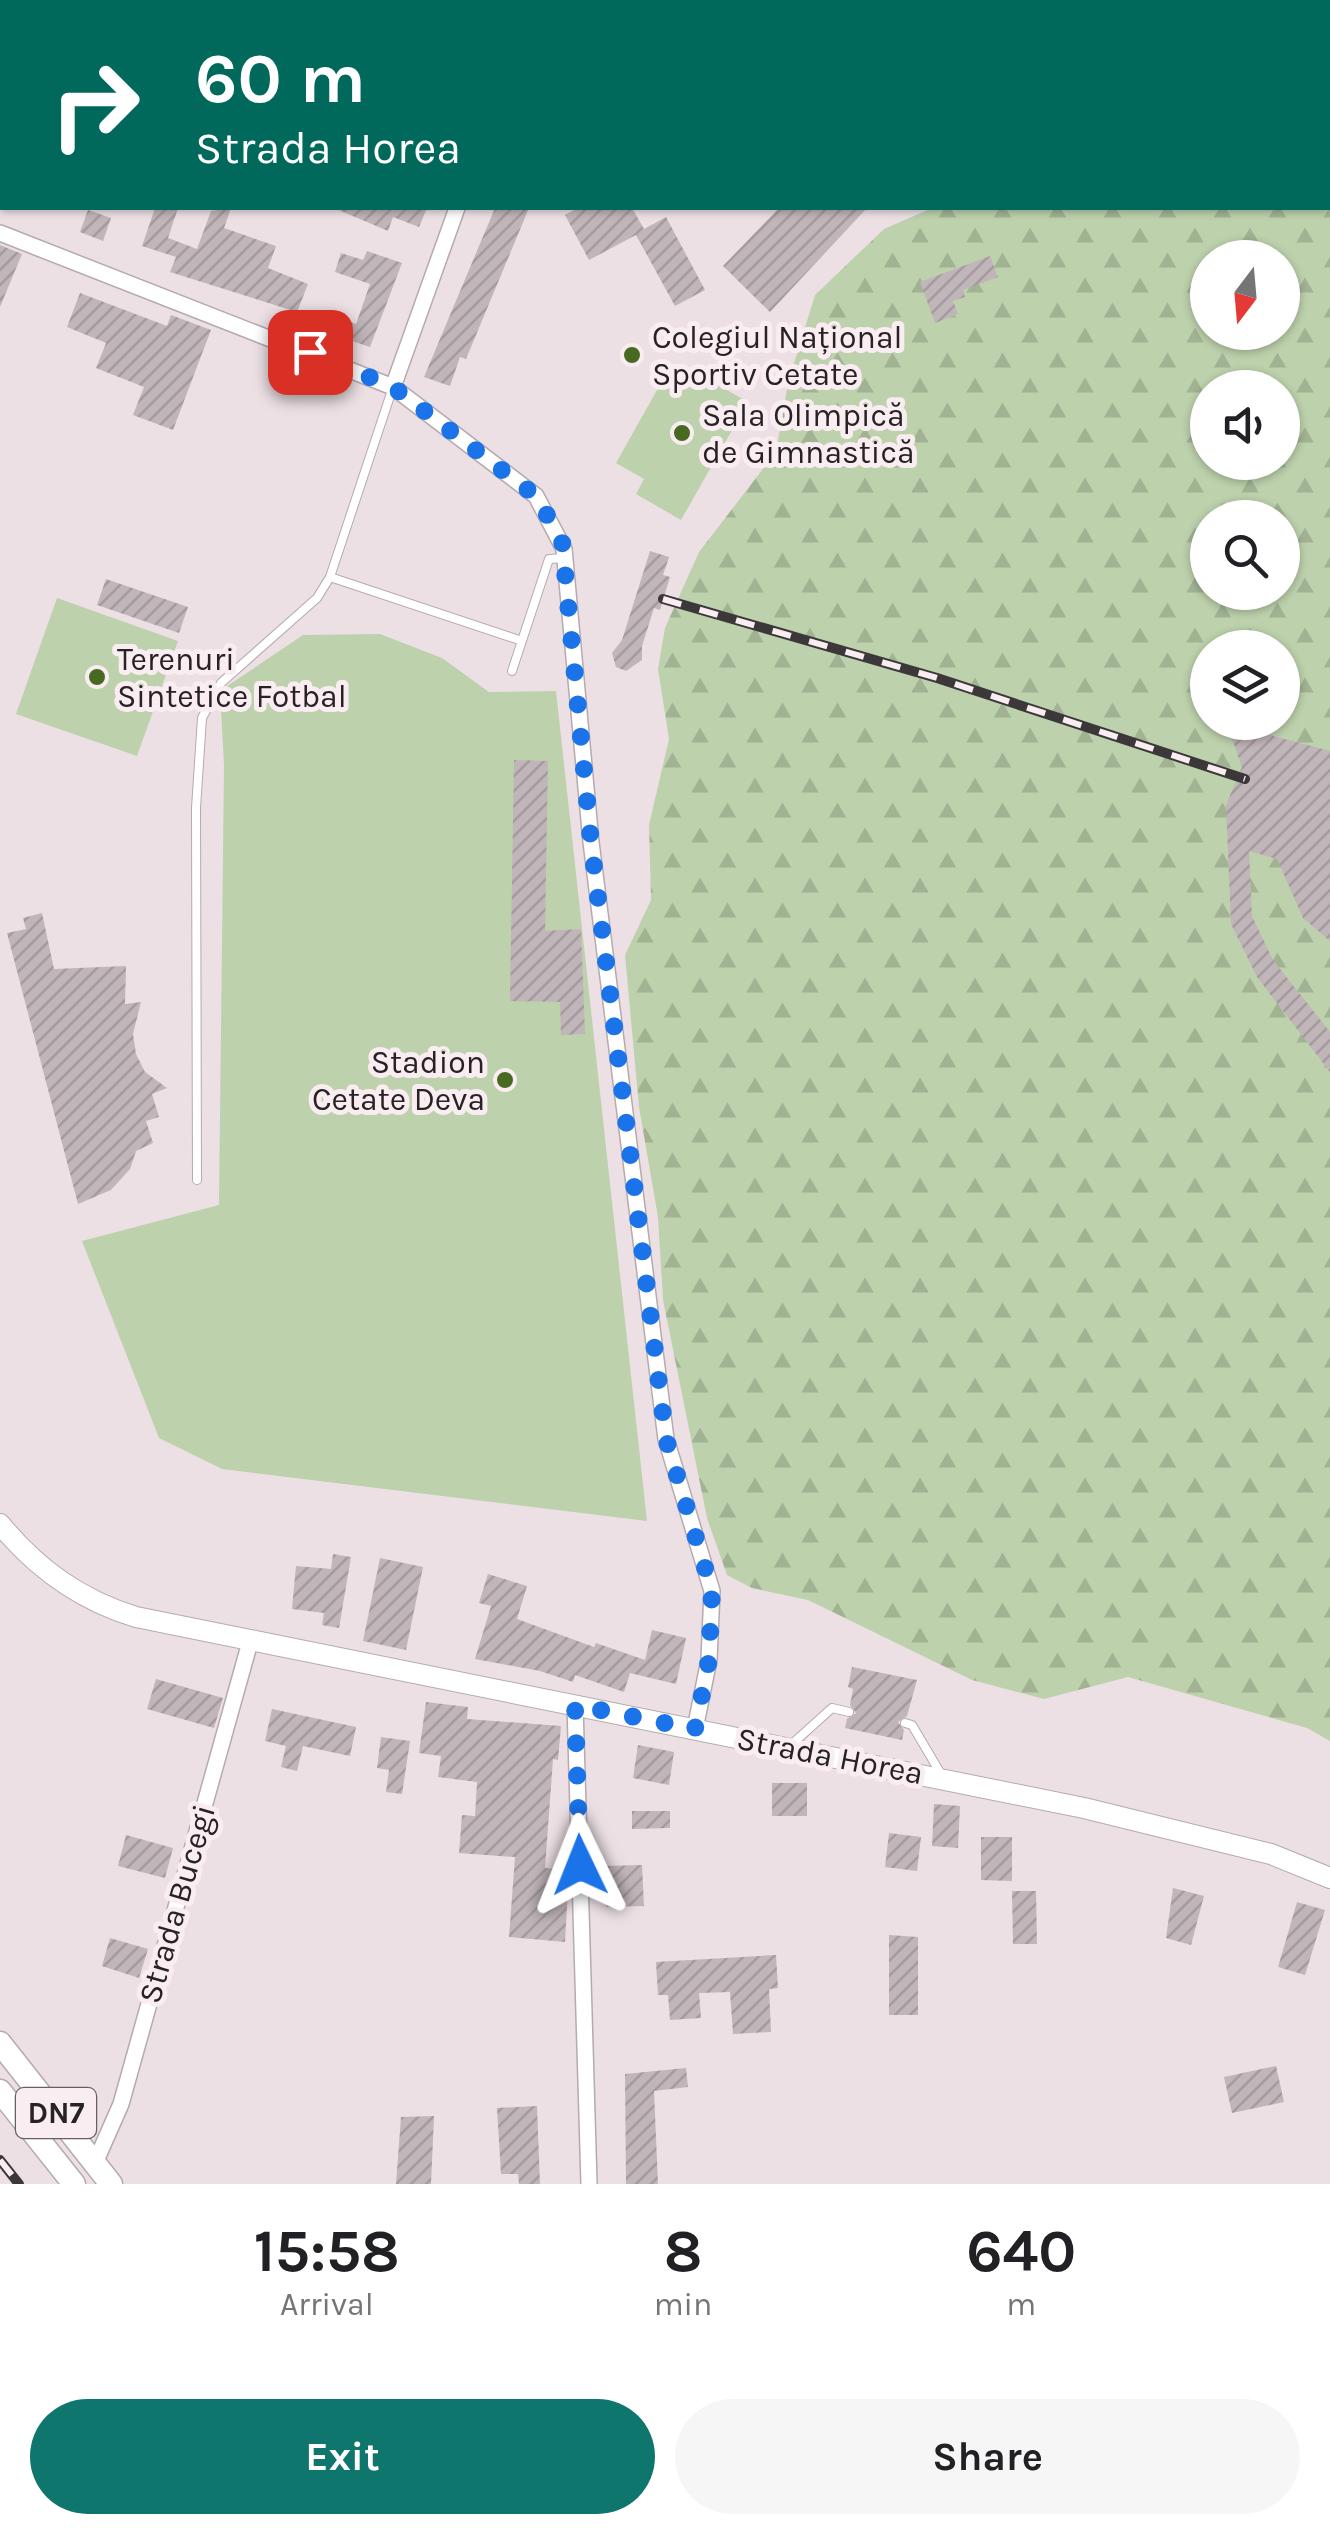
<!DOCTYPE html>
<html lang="en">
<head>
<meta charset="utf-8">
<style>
	body { margin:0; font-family:Karla,sans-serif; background:#f6f6f6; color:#202124; height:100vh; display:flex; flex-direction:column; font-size:38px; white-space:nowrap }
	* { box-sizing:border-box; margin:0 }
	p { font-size:32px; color:#757577 }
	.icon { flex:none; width:55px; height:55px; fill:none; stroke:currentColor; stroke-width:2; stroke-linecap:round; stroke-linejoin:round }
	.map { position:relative; height:2184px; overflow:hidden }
	.panel { display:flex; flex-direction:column; background:#fff; flex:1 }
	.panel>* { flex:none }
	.hud { position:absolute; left:0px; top:0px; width:1330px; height:210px; box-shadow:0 2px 8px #0004; background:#00695c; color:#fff; overflow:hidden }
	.needle { width:65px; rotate:196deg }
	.fabs { position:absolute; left:1190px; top:240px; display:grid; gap:20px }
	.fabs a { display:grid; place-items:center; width:110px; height:110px; border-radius:50%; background:#fff; box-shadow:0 2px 8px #0004; font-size:50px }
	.pin { position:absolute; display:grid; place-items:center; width:85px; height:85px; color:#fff; margin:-42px; border-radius:20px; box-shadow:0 5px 15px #0006 }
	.me { position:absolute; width:110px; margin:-55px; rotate:358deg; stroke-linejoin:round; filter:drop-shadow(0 0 8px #0008) }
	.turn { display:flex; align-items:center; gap:35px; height:210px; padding:0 30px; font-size:45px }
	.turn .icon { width:130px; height:130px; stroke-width:2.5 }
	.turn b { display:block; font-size:70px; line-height:85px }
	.eta { display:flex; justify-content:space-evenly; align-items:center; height:170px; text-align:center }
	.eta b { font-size:60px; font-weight:700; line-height:70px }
	.button { display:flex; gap:20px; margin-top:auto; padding:20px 30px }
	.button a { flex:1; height:115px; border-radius:60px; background:#0f766e; color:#fff; font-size:40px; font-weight:700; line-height:115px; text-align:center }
	.button a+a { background:#f6f6f6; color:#202124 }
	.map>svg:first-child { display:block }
</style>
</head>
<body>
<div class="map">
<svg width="1330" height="2184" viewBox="0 0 1330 2184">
	<defs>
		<pattern id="forest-firs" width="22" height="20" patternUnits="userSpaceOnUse" patternTransform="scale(2.5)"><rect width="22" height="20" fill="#bdd1ac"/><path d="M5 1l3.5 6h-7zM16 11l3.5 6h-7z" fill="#a2b394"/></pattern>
		<pattern id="building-hatch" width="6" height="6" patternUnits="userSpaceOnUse" patternTransform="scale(2.5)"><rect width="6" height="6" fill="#c0b5b9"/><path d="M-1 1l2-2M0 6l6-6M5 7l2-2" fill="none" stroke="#a59b9f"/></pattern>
	</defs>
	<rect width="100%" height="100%" fill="#ece0e5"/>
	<path fill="url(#forest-firs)" fill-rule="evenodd" d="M 1328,197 L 1330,198 L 1330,1741 L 1307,1728 L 1128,1677 L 1044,1699 L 972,1680 L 808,1600 L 752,1588 L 727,1575 L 707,1518 L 663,1300 L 658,1217 L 639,1107 L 625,955 L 651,900 L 649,825 L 669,739 L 658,669 L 665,628 L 699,552 L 776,452 L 788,383 L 815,295 L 884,229 L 932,208 L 1328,208 ZM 1208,258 L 1282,258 L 1282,332 L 1208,332 ZM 1208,388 L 1282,388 L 1282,462 L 1208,462 ZM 1208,518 L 1282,518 L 1282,592 L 1208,592 ZM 1208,648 L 1282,648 L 1282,722 L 1208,722 Z"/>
	<path fill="#bdd1ac" d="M 666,374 L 695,390 L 704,377 L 748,402 L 681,520 L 636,494 L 644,479 L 616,463 Z
		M 57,598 L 178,641 L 137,756 L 16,714 Z
		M 380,634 L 442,658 L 489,692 L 556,691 L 647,1521 L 222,1469 L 159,1438 L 82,1241 L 219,1205 L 224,765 L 220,691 L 303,635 Z"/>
	<path fill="url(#building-hatch)" d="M 155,208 L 178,208 L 168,238 L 197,249 L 211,211 L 231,208 L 224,228 L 276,246 L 268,268 L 308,284 L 297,312 L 170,272 L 176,257 L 142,246 Z
		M 334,208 L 427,208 L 419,227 L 393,217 L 388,231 Z
		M 495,208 L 529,208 L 466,359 L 460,357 L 450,386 L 424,377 Z
		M 578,208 L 632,208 L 644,229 L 666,217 L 705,290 L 675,306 L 636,235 L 589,260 L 565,215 Z
		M 779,208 L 867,208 L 770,312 L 723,266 Z
		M 88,210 L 111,218 L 103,241 L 80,232 Z
		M 0,245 L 22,254 L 0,307 Z
		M 367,251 L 402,263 L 370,347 L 334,335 L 339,318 L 356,324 L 370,284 L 335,272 L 341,253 L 363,260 Z
		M 990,256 L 998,277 L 963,290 L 965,297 L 953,301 L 958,314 L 935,323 L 920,282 Z
		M 80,293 L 167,326 L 171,315 L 211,330 L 173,430 L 133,415 L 144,387 L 96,368 L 106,343 L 67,327 Z
		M 650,551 L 669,557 L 663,575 L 670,577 L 660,610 L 654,608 L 642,646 L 642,660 L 626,671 L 616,667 L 612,653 L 622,640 Z
		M 106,579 L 188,607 L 179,633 L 97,605 Z
		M 1242,722 L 1259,722 L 1273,736 L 1330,751 L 1330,941 L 1303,918 L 1277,859 L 1249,851 L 1252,916 L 1273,960 L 1330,1032 L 1330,1072 L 1257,977 L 1231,924 L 1226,805 L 1242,767 L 1229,730 Z
		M 514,760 L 548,761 L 545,931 L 581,929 L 585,1034 L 561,1035 L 560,1002 L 510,1001 Z
		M 42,913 L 54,969 L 126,966 L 125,1004 L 141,1002 L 133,1034 L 136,1054 L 145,1072 L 167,1088 L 152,1094 L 159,1117 L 146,1121 L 153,1143 L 136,1151 L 130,1169 L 111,1190 L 78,1204 L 7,933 L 26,929 L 23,918 Z
		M 333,1554 L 351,1557 L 339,1628 L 322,1625 L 324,1613 L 292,1609 L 296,1566 L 331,1569 Z
		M 380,1558 L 423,1567 L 406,1650 L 363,1641 Z
		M 488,1574 L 527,1586 L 517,1619 L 594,1647 L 596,1643 L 645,1660 L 652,1630 L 686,1638 L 676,1684 L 630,1673 L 624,1692 L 575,1675 L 573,1682 L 540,1671 L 475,1659 L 491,1606 L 479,1603 Z
		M 852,1667 L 917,1680 L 907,1716 L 898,1722 L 904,1730 L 902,1740 L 845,1728 L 847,1719 L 856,1713 L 850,1705 L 853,1689 L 848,1687 Z
		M 156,1679 L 223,1698 L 214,1728 L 147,1709 Z
		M 426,1702 L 468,1707 L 467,1719 L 561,1726 L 558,1760 L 553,1759 L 545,1868 L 569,1870 L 565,1942 L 509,1937 L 515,1857 L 459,1853 L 462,1815 L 475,1816 L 477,1782 L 438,1777 L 441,1756 L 419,1753 Z
		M 272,1709 L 356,1727 L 350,1756 L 303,1746 L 297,1771 L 281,1767 L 286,1746 L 265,1741 Z
		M 381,1737 L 410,1741 L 402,1794 L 386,1792 L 389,1770 L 377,1768 Z
		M 638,1745 L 674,1752 L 669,1785 L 633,1778 Z
		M 772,1783 L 807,1783 L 807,1816 L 772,1816 Z
		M 934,1804 L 960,1806 L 958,1848 L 932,1846 Z
		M 632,1811 L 670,1811 L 670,1828 L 632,1829 Z
		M 889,1833 L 921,1837 L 917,1871 L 885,1867 Z
		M 126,1835 L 173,1848 L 165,1878 L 118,1866 Z
		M 981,1837 L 1012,1837 L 1012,1881 L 981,1880 Z
		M 642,1865 L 644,1906 L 606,1907 L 605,1866 Z
		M 1173,1888 L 1204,1896 L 1191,1945 L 1166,1938 Z
		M 1012,1891 L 1036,1891 L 1037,1944 L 1013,1944 Z
		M 1297,1902 L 1325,1910 L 1305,1975 L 1278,1967 Z
		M 889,1935 L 918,1937 L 918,2015 L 889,2015 Z
		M 110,1938 L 148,1949 L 139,1978 L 102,1966 Z
		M 776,1955 L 778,1988 L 769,1989 L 771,2032 L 733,2034 L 730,1992 L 699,1993 L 701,2018 L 670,2020 L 668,1995 L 658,1995 L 656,1962 Z
		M 1276,2066 L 1284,2102 L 1232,2113 L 1224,2077 Z
		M 686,2068 L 688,2087 L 654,2091 L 658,2184 L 626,2184 L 625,2074 Z
		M 537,2106 L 540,2184 L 519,2184 L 518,2174 L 501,2174 L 497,2108 Z
		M 434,2116 L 431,2184 L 396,2184 L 401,2117 Z"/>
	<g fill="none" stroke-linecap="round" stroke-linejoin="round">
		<g stroke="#b5aaaf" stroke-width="10">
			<path id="service" d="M 330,577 L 522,641
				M 512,671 L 549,559 L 565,558
				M 197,1180 L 196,808 L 202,718 L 221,683 L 317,598 L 330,577 L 393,387
				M 905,1723 L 912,1725 L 941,1774
				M 792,1744 L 832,1708 L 849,1712"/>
		</g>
		<g stroke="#b5aaaf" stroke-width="18">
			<path id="minor" d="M 565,0 L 571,2
				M 912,0 L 913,2
				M 1328,159 L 1330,159
				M 0,233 L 393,387 L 536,496 L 564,549 L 591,842 L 666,1439 L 712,1591 L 709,1660 L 695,1729
				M 393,387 L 457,208
				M 575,1705 L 589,2184
				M 95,2163 L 121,2104 L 250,1642"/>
		</g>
		<g stroke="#b5aaaf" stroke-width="22">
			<path id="secondary" d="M 69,2 L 70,0
				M 0,167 L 2,161
				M 0,1524 C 37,1569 80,1600 136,1617 L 1084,1808 L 1271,1854 L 1330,1878"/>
		</g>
		<g stroke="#b5aaaf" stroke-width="25">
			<path id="primary" d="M 0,2043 L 111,2184
				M 0,2091 L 74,2184"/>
		</g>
		<use href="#service" stroke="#fff" stroke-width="8"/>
		<use href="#minor" stroke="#fff" stroke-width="15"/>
		<use href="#secondary" stroke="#fff" stroke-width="20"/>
		<use href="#primary" stroke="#fff" stroke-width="22"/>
		<g stroke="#3c383a" stroke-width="10">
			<path id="rail" d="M 663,599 L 937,678 L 1245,779
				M 0,2160 L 19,2184"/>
		</g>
		<use href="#rail" stroke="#f9edf2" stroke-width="6" stroke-dasharray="19" stroke-linecap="butt"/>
	</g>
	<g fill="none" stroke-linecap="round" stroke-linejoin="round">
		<path stroke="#1a73e8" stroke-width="18" stroke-dasharray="0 32.4" d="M 310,352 L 393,387 L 536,496 L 562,541 L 591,842 L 666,1439 L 712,1591 L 709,1660 L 695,1729 L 575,1705 L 580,1865"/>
	</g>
	<g fill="#476921" stroke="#f9edf2" stroke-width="4">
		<circle cx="632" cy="355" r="10"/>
		<circle cx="682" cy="433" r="10"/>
		<circle cx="97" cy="677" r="10"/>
		<circle cx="505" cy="1080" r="10"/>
	</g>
	<g text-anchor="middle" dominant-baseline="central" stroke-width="10" stroke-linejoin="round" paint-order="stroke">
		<rect fill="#f9edf2" stroke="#666062" stroke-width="2.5" x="16" y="2088" width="80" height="50" rx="8"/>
		<g font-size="30" font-weight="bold" fill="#272325">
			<text x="56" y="2113">DN7</text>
		</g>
		<g font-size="32" fill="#272325" stroke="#f9edf2" text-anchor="start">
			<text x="652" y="337">Colegiul Național<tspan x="652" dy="37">Sportiv Cetate</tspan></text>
			<text x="702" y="415">Sala Olimpică<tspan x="702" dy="37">de Gimnastică</tspan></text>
			<text x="117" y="659">Terenuri<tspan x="117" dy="37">Sintetice Fotbal</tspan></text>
			<text x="485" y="1062" text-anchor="end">Stadion<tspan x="485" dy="37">Cetate Deva</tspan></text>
		</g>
		<g font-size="32" fill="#272325" stroke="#f9edf2">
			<text transform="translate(830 1756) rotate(11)">Strada Horea</text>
			<text transform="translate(177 1904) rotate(-74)">Strada Bucegi</text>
		</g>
	</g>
</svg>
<div class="fabs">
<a><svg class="needle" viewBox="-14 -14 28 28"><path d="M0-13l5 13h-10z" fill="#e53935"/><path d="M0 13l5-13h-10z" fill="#757577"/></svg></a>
<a><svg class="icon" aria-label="sound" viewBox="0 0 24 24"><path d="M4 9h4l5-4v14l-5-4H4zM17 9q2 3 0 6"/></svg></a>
<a><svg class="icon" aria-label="search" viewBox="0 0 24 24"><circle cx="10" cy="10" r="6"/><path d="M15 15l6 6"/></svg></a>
<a><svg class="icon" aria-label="layers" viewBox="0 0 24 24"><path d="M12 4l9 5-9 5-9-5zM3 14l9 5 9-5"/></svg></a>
</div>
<div class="pin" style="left:310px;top:352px;background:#d93025"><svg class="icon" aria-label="arrive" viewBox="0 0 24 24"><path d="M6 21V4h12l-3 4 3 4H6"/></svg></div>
<svg class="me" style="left:580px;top:1865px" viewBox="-20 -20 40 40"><path d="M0-17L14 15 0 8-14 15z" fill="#1a73e8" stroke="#fff" stroke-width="4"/></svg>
<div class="hud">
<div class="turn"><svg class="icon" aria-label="right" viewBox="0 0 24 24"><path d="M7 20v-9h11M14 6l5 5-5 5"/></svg><div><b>60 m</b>Strada Horea</div></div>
</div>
</div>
<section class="panel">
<div class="eta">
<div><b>15:58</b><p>Arrival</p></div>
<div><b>8</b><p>min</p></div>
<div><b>640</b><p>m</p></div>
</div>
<div class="button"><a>Exit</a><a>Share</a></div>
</section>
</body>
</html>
